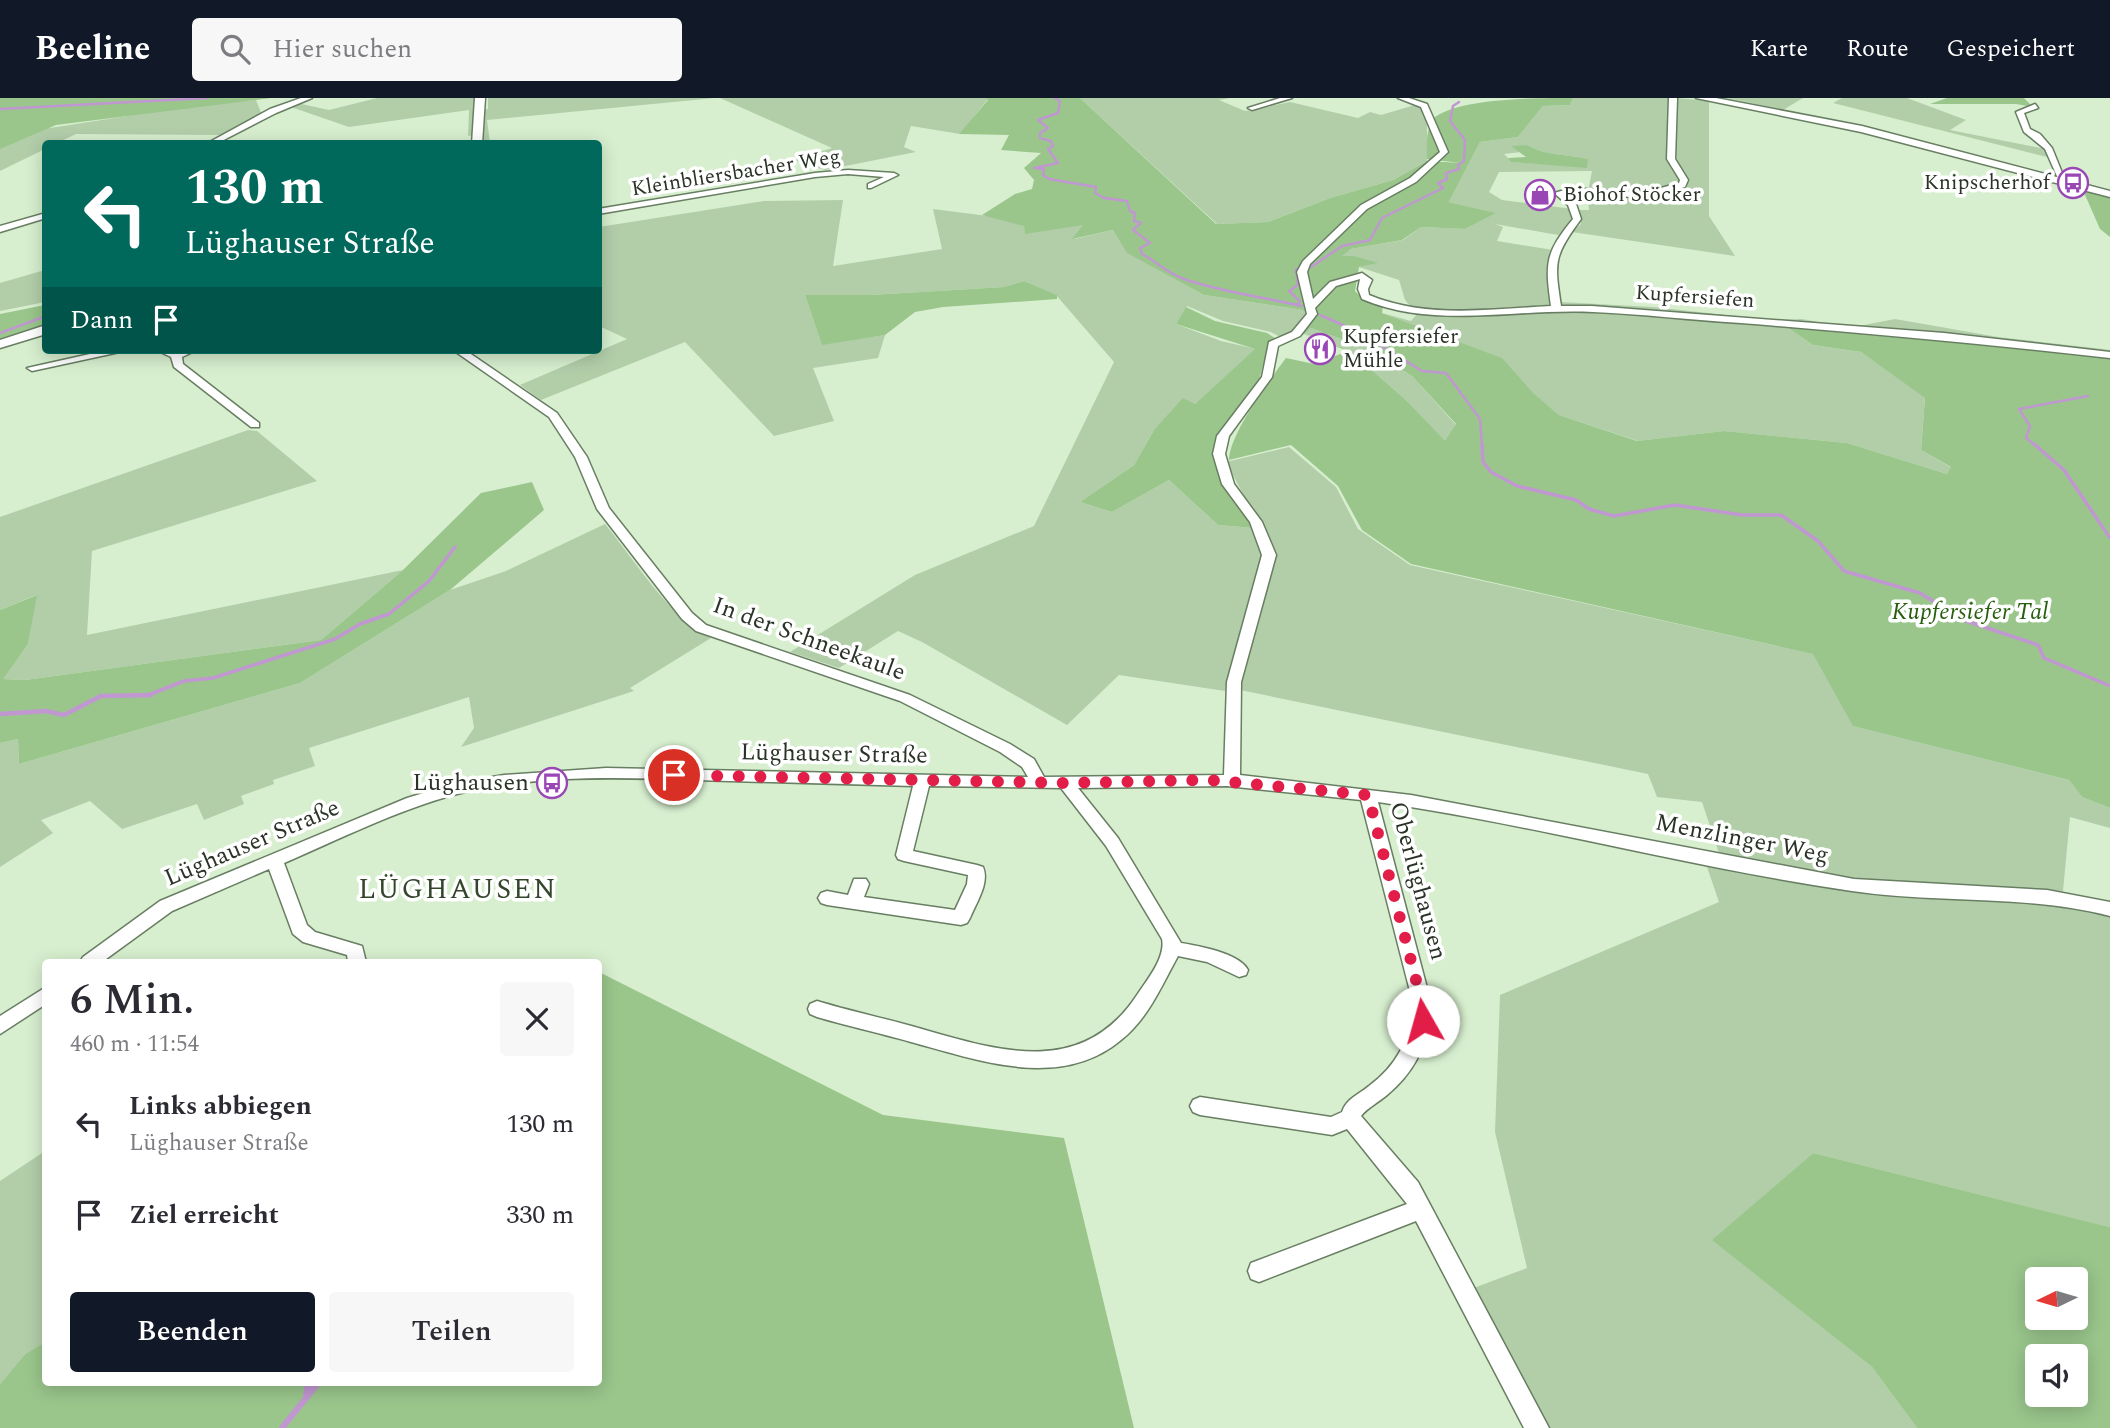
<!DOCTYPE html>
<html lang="de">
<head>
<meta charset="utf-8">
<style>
	body { margin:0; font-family:Spectral,serif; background:#f7f7f7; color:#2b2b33; height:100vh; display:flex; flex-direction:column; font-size:26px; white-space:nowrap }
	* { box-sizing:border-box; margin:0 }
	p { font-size:23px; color:#7c7c81 }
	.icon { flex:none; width:38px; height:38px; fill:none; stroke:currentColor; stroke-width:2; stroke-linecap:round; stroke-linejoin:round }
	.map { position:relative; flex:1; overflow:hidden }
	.sheet { position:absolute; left:42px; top:861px; width:560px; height:427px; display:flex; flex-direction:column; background:#fff; border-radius:7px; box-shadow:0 4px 18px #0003 }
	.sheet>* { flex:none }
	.hud { position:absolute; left:42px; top:42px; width:560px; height:214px; border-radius:7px; box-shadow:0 4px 18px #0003; background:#00695c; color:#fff; overflow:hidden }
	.needle { width:46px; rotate:265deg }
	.controls { position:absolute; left:2025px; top:1169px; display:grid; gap:14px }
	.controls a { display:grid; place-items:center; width:63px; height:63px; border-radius:7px; background:#fff; box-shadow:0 4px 18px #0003; font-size:35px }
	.pin { position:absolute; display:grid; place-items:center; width:60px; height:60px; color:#fff; margin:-30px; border:4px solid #fff; border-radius:50%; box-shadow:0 2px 7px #0007 }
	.me { position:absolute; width:77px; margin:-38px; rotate:353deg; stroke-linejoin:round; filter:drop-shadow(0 0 5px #0008) }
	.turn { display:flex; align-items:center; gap:24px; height:147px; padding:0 28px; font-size:32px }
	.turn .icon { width:91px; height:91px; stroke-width:2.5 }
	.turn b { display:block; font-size:49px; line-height:60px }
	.then { display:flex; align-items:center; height:66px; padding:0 28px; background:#0003; gap:14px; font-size:26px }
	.round { display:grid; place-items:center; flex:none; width:74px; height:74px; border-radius:7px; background:#f7f7f7 }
	.head { display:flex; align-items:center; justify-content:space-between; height:119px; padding:0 28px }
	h1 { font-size:42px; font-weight:600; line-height:52px }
	.primary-button { display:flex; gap:14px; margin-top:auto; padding:14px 28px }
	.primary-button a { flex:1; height:80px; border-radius:7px; background:#111827; color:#fff; font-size:28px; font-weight:600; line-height:80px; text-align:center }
	.primary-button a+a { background:#f7f7f7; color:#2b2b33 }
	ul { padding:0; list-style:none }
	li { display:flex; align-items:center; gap:21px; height:91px; padding:0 28px }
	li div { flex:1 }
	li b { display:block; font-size:26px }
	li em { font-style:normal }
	header { display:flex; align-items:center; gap:42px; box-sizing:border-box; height:98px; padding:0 35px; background:#111827; color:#fff }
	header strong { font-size:33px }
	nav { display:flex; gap:38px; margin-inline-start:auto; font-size:24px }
	.search { width:490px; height:63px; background:#f7f7f7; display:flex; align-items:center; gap:18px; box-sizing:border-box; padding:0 24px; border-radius:7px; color:#7c7c81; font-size:26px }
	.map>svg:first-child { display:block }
</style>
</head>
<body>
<header>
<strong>Beeline</strong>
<div class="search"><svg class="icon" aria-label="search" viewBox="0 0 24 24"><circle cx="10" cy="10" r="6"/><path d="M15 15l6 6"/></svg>Hier suchen</div>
<nav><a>Karte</a><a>Route</a><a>Gespeichert</a></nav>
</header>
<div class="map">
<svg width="2110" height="1330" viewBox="0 0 2110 1330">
	<rect width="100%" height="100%" fill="#d7efcf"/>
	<path fill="#b2cea9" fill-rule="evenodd" d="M 377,0 L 475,0 L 473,37 L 468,38 L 469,12 L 349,29 L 288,8 L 297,5 L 329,12 Z
		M 488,0 L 715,0 L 487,22 L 490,45 L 483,45 L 482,12 L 488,11 Z
		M 720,0 L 985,0 L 988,1 L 960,36 L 911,28 L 904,49 L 916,54 L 825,72 L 796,63 L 721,86 L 718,86 L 832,50 Z
		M 1080,0 L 1230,0 L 1219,2 L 1245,13 L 1290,4 L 1358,20 L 1370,14 L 1381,17 L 1418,6 L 1427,18 L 1427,63 L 1393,82 L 1330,100 L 1268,124 L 1217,126 Z
		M 1573,0 L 1671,0 L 1669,61 L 1681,80 L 1681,86 L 1643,97 L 1588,93 L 1592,73 L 1499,74 L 1489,94 L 1502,102 L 1573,111 L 1575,125 L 1558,137 L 1495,126 L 1503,129 L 1497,143 L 1553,152 L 1552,206 L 1550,208 L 1552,211 L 1785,228 L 1813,247 L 1861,254 L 1925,299 L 1921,352 L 1952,370 L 1947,376 L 1847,345 L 1724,333 L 1638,343 L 1559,317 L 1532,295 L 1501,260 L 1382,215 L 1411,223 L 1417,216 L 1405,202 L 1399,182 L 1359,169 L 1376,165 L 1340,158 L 1351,151 L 1403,142 L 1421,129 L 1465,131 L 1495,115 L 1449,104 L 1480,44 L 1518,39 L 1543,8 L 1570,7 ZM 1527,47 C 1546,58 1565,56 1587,61 L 1587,69 L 1512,64 L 1504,56 L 1521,54 L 1513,49 Z
		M 1676,0 L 1713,3 L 1709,4 L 1709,118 L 1735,158 L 1572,134 L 1581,126 L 1577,112 L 1589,112 L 1587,94 L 1640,99 L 1685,88 C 1672,57 1674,33 1676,0 Z
		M 1727,0 L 1803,0 L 1783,12 Z
		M 1842,0 L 1907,0 L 1966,22 L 1950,32 L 2046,51 L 2051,60 L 1833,5 Z
		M 256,2 L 262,17 L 223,37 L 76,36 L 57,45 L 46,46 L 45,51 L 0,73 L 0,23 L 50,30 L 192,8 Z
		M 843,102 L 833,168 L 942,151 L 933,111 L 1004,120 L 1024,128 L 1026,135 L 1084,126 L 1074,141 L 1113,132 L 1128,155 L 1204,197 L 1310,213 L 1296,232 L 1280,239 L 1271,234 L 1223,223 L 1187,208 L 1176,226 L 1221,243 L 1256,251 L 1195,306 L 1154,332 L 1134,367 L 1080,404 L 1112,414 L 1169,382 L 1218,427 L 1253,430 L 1266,459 L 1242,525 L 1225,593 L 1119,577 L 1067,627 L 922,544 L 898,533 L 839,570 L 790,554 L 915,477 L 1034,428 L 1114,264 L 1056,197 L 1024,183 L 1004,189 L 871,197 L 805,197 L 822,246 L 885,237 L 878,260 L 813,270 L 834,323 L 774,338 L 685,244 L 541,302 L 520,287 L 627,241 L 599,228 L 599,129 L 764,103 Z
		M 45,172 L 45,204 L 0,213 L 0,185 Z
		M 1561,204 L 1653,209 L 1772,222 L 1802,221 L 1835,227 L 1864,227 L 1895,221 L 1998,239 L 2103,251 L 2110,252 L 2110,255 L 1562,208 Z
		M 1311,230 L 1366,250 L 1412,278 L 1456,327 L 1445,344 L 1407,303 L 1349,252 L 1302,235 Z
		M 248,332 L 257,333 L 317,383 L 92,453 L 87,537 L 403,472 L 321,542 L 25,582 L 2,581 L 28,546 L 36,497 L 0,512 L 0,419 Z
		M 1289,349 L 1336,389 L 1358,431 L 1410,467 L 1814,556 L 1854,628 L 2069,682 L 2082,699 L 2110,710 L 2110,730 L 2070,719 L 2063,793 L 1887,786 L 1720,758 L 1702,704 L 1657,699 L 1648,676 L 1240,592 L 1276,458 L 1226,364 Z
		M 605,426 C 633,460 672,523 711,540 L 630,590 L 634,593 L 461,649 L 474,630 L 469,599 L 309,650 L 315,668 L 273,682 L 274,686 L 241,698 L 244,706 L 204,722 L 197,706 L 122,731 L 90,703 L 41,722 L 53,735 L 0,769 L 0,645 L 18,641 L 19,666 L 300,585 L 450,492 L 506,473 Z
		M 1706,766 L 1857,793 L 1914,800 L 2009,799 L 2110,819 L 2110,1129 L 1813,1055 L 1713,1142 L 1872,1269 L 1917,1330 L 1549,1330 L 1471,1191 L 1527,1170 L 1495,1034 L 1500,897 L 1719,804 Z
		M 45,1053 L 45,1244 L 25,1256 L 0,1286 L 0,1083 Z"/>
	<path fill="#9ac68c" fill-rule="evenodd" d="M 0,0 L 271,0 L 56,27 L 0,51 Z
		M 985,0 L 1080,0 L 1216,126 L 1268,124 L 1330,100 L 1393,82 L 1427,63 L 1461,65 L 1427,61 C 1427,48 1425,30 1435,19 C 1462,0 1536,0 1573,0 L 1570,7 L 1543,8 L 1518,39 L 1480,44 L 1449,104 L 1496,115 L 1465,131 L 1421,129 L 1402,142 L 1351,151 L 1342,158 L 1354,158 L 1378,165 L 1359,169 L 1355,193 L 1363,201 L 1383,208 L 1382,215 L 1502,260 L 1533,295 L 1559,317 L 1637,343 L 1724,333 L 1847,345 L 1947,376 L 1951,369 L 1921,352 L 1925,300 L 1861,254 L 1813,247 L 1785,228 L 2027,248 L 2110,258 L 2110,710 L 2082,699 L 2069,682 L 1853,628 L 1813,556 L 1411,466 L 1362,432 L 1338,388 L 1291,347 L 1229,362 C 1229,337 1270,281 1286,260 L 1314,266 L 1348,253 L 1300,235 L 1309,213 L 1204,197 L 1127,155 L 1113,132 L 1072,141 L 1083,127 L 1025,136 L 1024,128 L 982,117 L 1015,96 L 1032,91 L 1034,82 L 1024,70 L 1041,55 L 1001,52 L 1009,37 L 959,36 L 988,2 ZM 1311,230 L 1366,250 L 1412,278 L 1456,326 L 1445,343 L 1407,303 L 1349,252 L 1303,236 Z
		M 1947,0 L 2024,0 L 2033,9 L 2016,6 L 1930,6 Z
		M 1527,47 C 1546,58 1566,56 1588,61 L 1587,70 L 1511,64 L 1508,60 L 1526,59 L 1511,48 Z
		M 2082,90 L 2110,99 L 2110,139 L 2100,131 Z
		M 1024,183 L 1057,197 L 1057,201 L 943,209 L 915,214 L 885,237 L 822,247 L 805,197 L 871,197 L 1004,189 Z
		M 45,207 L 45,229 L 0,243 L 0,216 Z
		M 1186,209 L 1215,223 L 1267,235 L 1275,240 L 1268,248 L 1258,286 L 1219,336 L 1239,404 L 1253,430 L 1218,427 L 1169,382 L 1112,414 L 1080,404 L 1134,367 L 1154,332 L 1183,300 L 1195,306 L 1255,251 L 1176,226 Z
		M 532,384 L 544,412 L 450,492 L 300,585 L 19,666 L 18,641 L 0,645 L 0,512 L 37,497 L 28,546 L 3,581 L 25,582 L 321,542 L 403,472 L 481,395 Z
		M 599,874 L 883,1017 L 1064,1040 L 1134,1330 L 0,1330 L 0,1286 L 25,1256 L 45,1244 L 46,1284 L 598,1284 Z
		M 1813,1055 L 2110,1129 L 2110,1330 L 1917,1330 L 1872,1269 L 1712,1142 ZM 2037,1181 L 2076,1181 L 2076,1220 L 2037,1220 ZM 2037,1258 L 2076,1258 L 2076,1297 L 2037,1297 Z"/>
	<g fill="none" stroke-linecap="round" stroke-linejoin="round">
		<path stroke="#c197d1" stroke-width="2.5" d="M 1055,0 L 1060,3 L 1058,15 L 1038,22 L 1048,30 L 1040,35 L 1040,40 L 1051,43 L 1053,48 L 1048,51 L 1058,65 L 1034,70 L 1044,71 L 1043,77 L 1049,81 L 1096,89 L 1095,95 L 1104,100 L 1127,103 L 1130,113 L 1135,115 L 1134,123 L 1141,125 L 1133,132 L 1150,145 L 1140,150 L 1142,156 C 1157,164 1167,175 1184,181 C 1221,194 1263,199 1302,208
			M 0,11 L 207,0
			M 1311,169 L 1342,148 L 1370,142 L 1382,120 L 1443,90 L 1438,85 L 1447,81 L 1446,75 L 1459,71 L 1458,67 L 1464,63 L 1465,42 L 1450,23 L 1453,8 L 1459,4
			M 1296,171 L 1298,187 L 1289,193 L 1300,203 L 1297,207
			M 1320,217 L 1361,235 L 1422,273 L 1446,275 L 1480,321 L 1482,348
			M 0,235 L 46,218
			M 2036,348 L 2026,340 L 2030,328 L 2019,311 L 2088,298"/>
		<path stroke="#c197d1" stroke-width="3.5" d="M 1482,346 L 1483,364 L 1491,374 L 1517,388 L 1576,402 L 1589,411 L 1614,418 L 1675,407 L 1742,417 L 1781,417 L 1818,443 L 1844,473 L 1920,495 L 1963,522 L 2038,547 L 2044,560 L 2110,588
			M 2034,346 L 2064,372 L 2110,440
			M 100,598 L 118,598
			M 146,598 L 184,583 L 213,580 L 335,541 L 360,526 L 389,516 L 429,483 L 455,449"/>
		<path stroke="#c197d1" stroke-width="4.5" d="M 0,616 L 46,613 L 64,617 L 101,598 L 151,597"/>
		<path stroke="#c197d1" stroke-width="6" d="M 306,1297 L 308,1284
			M 282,1330 L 319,1284"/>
		<g stroke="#687e62" stroke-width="3">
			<path id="street" d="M 301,0 L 312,0 L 276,15 L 216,46 L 206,46 L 270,11 Z
				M 1280,0 L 1292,0 L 1252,12 L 1248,10 Z
				M 1398,0 L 1409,0 L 1427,6 L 1448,54 L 1416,84 L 1367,111 L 1310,166 L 1307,174 L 1313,201 L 1330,184 L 1362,175 L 1372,182 L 1368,191 L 1369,197 C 1426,221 1492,211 1551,208 C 1545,165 1545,155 1573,121 L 1568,107 L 1554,95 L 1572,90 L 1643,95 L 1679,85 L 1680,82 L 1667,61 L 1669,0 L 1677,0 L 1675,61 L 1688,82 L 1685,89 L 1643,100 L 1572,94 L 1565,96 L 1576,106 L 1581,121 C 1554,158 1554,163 1561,208 L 1592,208 L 1944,235 L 2110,254 L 2110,260 C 1987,246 1864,235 1741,225 C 1691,222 1642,216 1593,214 C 1516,210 1435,232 1362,201 L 1358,191 L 1360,181 L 1336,188 L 1315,210 L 1317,216 L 1300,238 L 1278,248 L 1272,279 L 1229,338 L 1225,356 L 1234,386 L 1262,424 L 1276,457 L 1241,584 L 1240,677 L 1411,697 L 1854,781 L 2047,792 L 2110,804 L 2110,818 C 2025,796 1938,806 1852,793 C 1693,770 1537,727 1378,704 L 1432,909 C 1429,944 1415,974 1387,997 C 1379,1004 1367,1010 1361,1018 L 1418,1084 L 1549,1330 L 1524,1330 L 1416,1123 L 1259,1184 L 1251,1181 L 1248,1173 L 1251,1165 L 1407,1106 L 1347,1031 L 1332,1037 L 1200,1017 L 1193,1014 L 1190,1008 L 1193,1002 L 1200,999 L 1331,1019 L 1342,1014 C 1346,1001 1358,997 1369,988 C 1396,968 1409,943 1414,909 L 1361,702 L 1227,688 L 1078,690 L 1118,740 L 1181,845 C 1199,848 1239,855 1248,872 L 1246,877 L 1239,879 L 1207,864 L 1178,858 C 1162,887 1148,921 1121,942 C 1060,993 978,962 911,944 C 879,935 848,928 817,919 L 810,916 L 808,911 L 810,906 L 817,903 C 850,913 883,920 915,929 C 996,952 1081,982 1137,897 C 1147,882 1166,859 1162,841 L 1106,748 L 1061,690 L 929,688 L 913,753 L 977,767 L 983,769 C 990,785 976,805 970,820 L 967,825 L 961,827 L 827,807 L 821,805 L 818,800 L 821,795 L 827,793 L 848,797 L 854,781 L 866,781 L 869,786 L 864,799 L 955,812 L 967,786 L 968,777 L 904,763 L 898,761 L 896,757 L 913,688 C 840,686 768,684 695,682 C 616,679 534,677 457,696 C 397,712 340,741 284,765 L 307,827 L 315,834 L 362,848 L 366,864 L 348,864 L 347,857 L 303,844 L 293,836 L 269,771 L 172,813 L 102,864 L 80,864 L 83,859 L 160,803 L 407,700 L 457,685 L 504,677 L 606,670 L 1028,679 L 1022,669 L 1000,654 L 900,603 L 696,533 L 682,521 L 597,411 L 575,359 L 549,319 L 453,252 L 465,252 L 557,315 L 587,359 L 609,410 L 692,515 L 706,527 L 910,597 L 1010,646 L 1034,661 L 1044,679 L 1224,677 L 1227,584 L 1262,457 L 1250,424 L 1222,386 L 1213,356 L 1217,338 L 1262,279 L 1269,244 L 1292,234 L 1307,216 L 1297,174 L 1303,163 L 1361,107 L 1410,80 L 1440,54 L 1421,9 Z
				M 2035,6 L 2038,10 L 2024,15 L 2030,31 L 2040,36 L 2052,50 L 2067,87 L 2060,85 L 2045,51 L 2024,34 L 2016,14 Z
				M 848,72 L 894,75 L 898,77 L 871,90 L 868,90 L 868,86 L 884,79 L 848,76 L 815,79 L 598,116 L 598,111 L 815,75 Z
				M 46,115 L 46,120 L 0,134 L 0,128 Z
				M 108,252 L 129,252 L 32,273 L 27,270 Z
				M 156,252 L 197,252 L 182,259 L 183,266 L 259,325 L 259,329 L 251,329 L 174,269 L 171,259 Z
				M 46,889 L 46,906 L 0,936 L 0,918 Z"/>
		</g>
		<g stroke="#687e62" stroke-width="3">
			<path id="secondary" d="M 475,0 L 485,0 L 482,46 L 472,46 Z
				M 1696,0 L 1716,0 L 1862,28 L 2110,93 L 2110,99 L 1861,34 Z
				M 46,227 L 46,236 L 0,250 L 0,242 Z"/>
		</g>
		<use href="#street" fill="#fff" fill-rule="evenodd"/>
		<use href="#secondary" fill="#fff" fill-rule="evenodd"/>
	</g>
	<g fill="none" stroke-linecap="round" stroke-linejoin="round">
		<path stroke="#e11d48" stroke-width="12" stroke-dasharray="0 21.6" d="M 674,677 L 1065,685 L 1209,682 L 1368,697 L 1423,909 L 1423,923"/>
	</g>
	<defs>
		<g id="bus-ring" transform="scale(1.575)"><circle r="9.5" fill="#fff" stroke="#9a47b6" stroke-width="1.5"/><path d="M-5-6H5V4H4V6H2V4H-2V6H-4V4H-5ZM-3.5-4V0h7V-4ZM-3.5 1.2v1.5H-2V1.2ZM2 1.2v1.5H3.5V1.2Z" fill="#9a47b6"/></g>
		<g id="shop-ring" transform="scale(1.575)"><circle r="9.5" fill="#fff" stroke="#9a47b6" stroke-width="1.5"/><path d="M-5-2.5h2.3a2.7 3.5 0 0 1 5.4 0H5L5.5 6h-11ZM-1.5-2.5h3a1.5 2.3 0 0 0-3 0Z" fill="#9a47b6"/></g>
		<g id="restaurant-ring" transform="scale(1.575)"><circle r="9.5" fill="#fff" stroke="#9a47b6" stroke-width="1.5"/><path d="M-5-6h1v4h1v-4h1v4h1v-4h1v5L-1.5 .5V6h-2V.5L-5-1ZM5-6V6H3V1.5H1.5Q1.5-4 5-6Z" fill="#9a47b6"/></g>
	</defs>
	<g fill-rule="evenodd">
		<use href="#bus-ring" x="2073" y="85"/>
		<use href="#shop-ring" x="1540" y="97"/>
		<use href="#restaurant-ring" x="1320" y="251"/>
		<use href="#bus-ring" x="552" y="685"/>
	</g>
	<g text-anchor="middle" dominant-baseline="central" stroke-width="7" stroke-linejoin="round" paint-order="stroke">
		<g font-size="21" fill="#2a3327" stroke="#fff">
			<text transform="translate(736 75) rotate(-9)">Kleinbliersbacher Weg</text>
			<text transform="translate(1695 199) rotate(4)">Kupfersiefen</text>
		</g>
		<g font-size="21" fill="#2a3327" stroke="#fff" text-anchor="start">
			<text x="2050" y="85" text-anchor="end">Knipscherhof</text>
			<text x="1563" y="97">Biohof Stöcker</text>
			<text x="1343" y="239">Kupfersiefer<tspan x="1343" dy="24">Mühle</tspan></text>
		</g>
		<g font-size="24" font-style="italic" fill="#285f0f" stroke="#fff">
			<text x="1970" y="514">Kupfersiefer Tal</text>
		</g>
		<g font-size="24" fill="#2a3327" stroke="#fff">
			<text transform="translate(809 541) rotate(20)">In der Schneekaule</text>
			<text transform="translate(834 656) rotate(1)">Lüghauser Straße</text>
			<text transform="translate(1742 741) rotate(11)">Menzlinger Weg</text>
			<text transform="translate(252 745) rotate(-23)">Lüghauser Straße</text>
			<text transform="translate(1418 783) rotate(75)">Oberlüghausen</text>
		</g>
		<g font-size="24" fill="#2a3327" stroke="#fff" text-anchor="end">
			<text x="529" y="685">Lüghausen</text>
		</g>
		<g font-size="28" letter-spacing="2" fill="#33462c" stroke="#fff">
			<text x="458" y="791">LÜGHAUSEN</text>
		</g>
	</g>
</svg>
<div class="controls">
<a><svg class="needle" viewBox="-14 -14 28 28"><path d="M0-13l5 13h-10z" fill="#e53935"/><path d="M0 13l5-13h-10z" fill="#7c7c81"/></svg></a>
<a><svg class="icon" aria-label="sound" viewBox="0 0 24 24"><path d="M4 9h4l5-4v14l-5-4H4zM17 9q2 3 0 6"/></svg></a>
</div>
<div class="pin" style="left:674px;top:677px;background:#d93025"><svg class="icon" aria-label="arrive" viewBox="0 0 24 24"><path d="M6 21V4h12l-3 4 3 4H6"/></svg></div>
<svg class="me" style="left:1423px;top:923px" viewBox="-20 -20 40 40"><circle r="19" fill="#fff"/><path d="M0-13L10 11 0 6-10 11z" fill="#e11d48"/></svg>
<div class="hud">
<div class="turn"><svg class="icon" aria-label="left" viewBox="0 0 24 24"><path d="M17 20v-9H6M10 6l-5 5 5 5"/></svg><div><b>130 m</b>Lüghauser Straße</div></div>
<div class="then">Dann<svg class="icon" aria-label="arrive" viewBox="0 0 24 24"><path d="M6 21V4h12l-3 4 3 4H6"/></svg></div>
</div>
<section class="sheet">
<div class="head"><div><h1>6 Min.</h1><p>460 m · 11:54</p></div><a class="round"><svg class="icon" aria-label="close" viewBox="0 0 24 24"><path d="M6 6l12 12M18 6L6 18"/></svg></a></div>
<ul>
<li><svg class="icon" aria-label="left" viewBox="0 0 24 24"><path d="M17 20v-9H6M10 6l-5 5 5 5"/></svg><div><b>Links abbiegen</b><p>Lüghauser Straße</p></div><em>130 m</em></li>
<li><svg class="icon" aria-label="arrive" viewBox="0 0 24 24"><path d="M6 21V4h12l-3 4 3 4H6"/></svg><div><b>Ziel erreicht</b></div><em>330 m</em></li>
</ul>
<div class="primary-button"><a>Beenden</a><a>Teilen</a></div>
</section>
</div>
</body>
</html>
